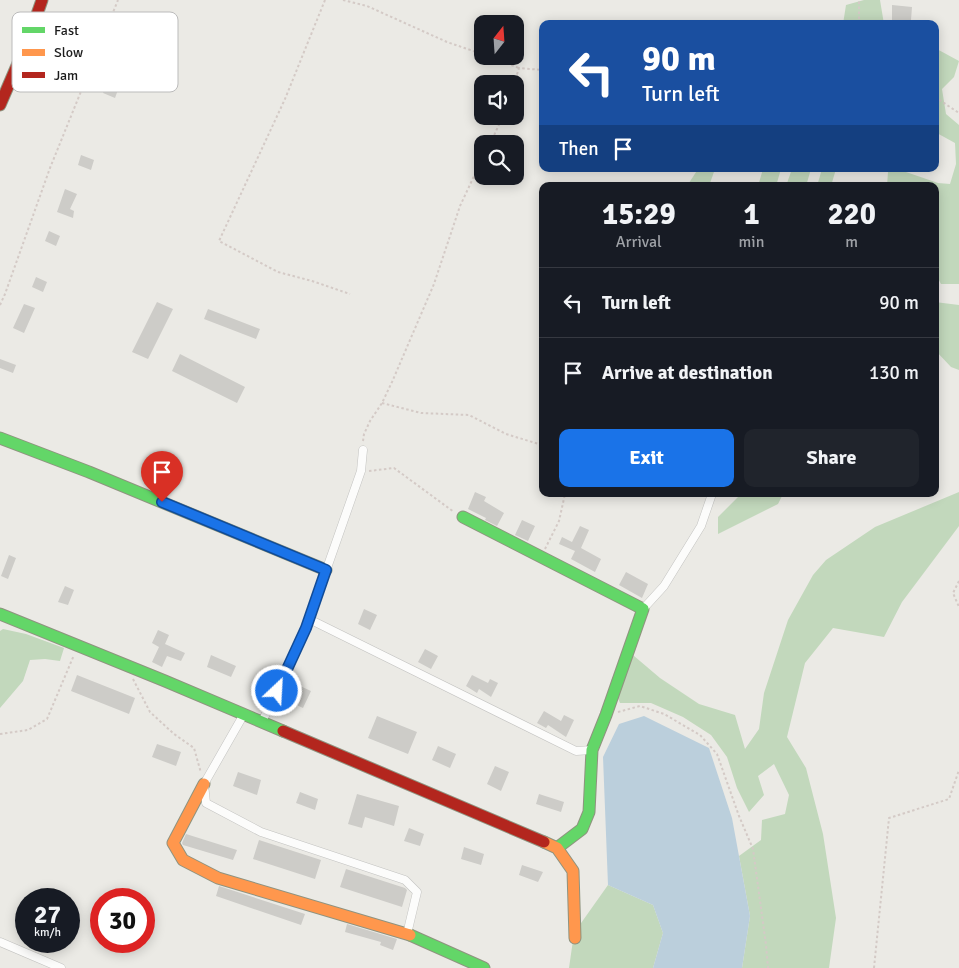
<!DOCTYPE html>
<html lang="en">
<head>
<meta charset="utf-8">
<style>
	body { margin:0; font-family:Signika,sans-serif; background:#20242c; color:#f1f3f6; height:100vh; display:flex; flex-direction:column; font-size:19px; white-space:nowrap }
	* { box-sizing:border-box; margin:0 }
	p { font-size:16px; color:#9ea1a6 }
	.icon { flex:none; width:28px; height:28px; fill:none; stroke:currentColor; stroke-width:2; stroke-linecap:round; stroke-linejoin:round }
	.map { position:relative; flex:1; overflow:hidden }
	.side { position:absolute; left:539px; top:182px; width:400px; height:315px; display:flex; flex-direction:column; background:#171b24; border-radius:10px; box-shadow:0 2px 12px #0003 }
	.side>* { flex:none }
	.top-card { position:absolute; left:539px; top:20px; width:400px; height:152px; border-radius:10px; box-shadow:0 2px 12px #0003; background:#1a4fa0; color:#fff; overflow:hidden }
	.needle { width:32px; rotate:17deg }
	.buttons { position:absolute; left:474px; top:15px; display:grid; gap:10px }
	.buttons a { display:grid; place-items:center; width:50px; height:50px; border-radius:10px; background:#171b24; box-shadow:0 2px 12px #0003; font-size:25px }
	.speed { position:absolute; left:15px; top:888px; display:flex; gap:10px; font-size:25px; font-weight:700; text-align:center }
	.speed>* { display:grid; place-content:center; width:65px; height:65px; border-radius:50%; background:#171b24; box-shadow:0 2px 12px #0003; line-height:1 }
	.speed small { font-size:12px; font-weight:400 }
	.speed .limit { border:8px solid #d22; background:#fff; color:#111 }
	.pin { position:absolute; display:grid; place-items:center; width:42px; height:42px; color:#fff; margin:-51px -21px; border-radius:50% 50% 50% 0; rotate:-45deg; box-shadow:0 0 5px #0007 }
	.pin .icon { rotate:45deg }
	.me { position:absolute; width:55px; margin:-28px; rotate:25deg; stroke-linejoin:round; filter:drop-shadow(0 0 4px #0008) }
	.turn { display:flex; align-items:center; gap:18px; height:105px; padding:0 20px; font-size:22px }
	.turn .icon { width:65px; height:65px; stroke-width:2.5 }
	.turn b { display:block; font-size:35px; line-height:42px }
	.then { display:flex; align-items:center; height:48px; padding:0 20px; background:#0003; gap:10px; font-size:19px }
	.eta { display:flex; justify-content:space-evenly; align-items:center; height:85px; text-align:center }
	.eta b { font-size:30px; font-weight:700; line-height:35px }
	.button { display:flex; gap:10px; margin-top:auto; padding:10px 20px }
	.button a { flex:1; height:58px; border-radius:10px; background:#1a73e8; color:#fff; font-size:20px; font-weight:700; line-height:58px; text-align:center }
	.button a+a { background:#20242c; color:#f1f3f6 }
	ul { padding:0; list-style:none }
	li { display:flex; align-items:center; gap:15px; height:70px; padding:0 20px; border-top:1px solid #363941 }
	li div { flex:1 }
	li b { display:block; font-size:19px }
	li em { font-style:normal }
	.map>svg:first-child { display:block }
</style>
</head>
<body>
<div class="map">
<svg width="959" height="968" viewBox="0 0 959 968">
	<rect width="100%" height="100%" fill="#ebeae5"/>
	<path fill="#c2d8bc" d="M 864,0 L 880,0 L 884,24 L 843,24 L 846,5 Z
		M 935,48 L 959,61 L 954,77 L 942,89 L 946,114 L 959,125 L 959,284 L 941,284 L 935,273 L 935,221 L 939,210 L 935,209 L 935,186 L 887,186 L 888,172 L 906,172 L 938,183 L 950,184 L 956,164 L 955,143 L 935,132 Z
		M 698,169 L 715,169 L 709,186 L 687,186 Z
		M 763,169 L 781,169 L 776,186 L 758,186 Z
		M 792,169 L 811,169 L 806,186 L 786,186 Z
		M 822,169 L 836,169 L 831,186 L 817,186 Z
		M 935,302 L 959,305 L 959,370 L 951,367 L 935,350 Z
		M 959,492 L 959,526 L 902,602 L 884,637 L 833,628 L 805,663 L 787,737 L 806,768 L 823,834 L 836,918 L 829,968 L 742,968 L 750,916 L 739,856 L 761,840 L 762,820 L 785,814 L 789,795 L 774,764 L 758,776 L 764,795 L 749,812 L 737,788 L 727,757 L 711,735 L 683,717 L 651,703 L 620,703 L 611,681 L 627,650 L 660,678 L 699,704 L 735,715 L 745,749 L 759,729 L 764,693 L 788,620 L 813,575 L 826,560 L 875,527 Z
		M 740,494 L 783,494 L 778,504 L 718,534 L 718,517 L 740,495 Z
		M 3,629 L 26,634 L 64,648 L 60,661 L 45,659 L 30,660 L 23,681 L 0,708 L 0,631 Z
		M 608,885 L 653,905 L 663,933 L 653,968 L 569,968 L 574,933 Z"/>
	<path fill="#bbcfdc" d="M 644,716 L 709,748 L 732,818 L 750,916 L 742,968 L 653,968 L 663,933 L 653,905 L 608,885 L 603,757 L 619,724 Z"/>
	<path fill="#cdccc8" d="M 892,5 L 912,7 L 911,20 L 892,20 Z
		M 118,54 L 129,59 L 115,98 L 103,93 L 115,65 L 114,64 Z
		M 81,155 L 94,160 L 91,170 L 78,165 Z
		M 65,189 L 77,194 L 70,209 L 74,211 L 73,218 L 57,212 Z
		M 49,231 L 60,236 L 56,246 L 45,241 Z
		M 36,277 L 47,282 L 43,292 L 32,287 Z
		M 157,302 L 173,309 L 148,359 L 132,352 Z
		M 24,304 L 35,308 L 24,333 L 13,328 Z
		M 208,309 L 260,329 L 256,339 L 204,319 Z
		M 180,354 L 245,387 L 237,403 L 172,371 Z
		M 0,359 L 16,365 L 13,373 L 0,368 Z
		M 475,492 L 486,497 L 484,501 L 504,513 L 497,526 L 485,520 L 486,518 L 468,509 Z
		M 522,520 L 535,526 L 528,541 L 515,535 Z
		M 580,526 L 589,530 L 581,548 L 601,559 L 595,572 L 571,559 L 575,551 L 559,544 L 562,537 L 572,542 Z
		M 9,555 L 16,558 L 8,579 L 1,576 Z
		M 626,572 L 648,584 L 642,598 L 619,585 Z
		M 65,586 L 74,590 L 68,605 L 58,602 Z
		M 364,609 L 377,615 L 370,630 L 358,624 Z
		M 158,630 L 169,635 L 165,644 L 185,653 L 181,661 L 167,656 L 162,667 L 152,662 L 159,647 L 152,643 Z
		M 425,649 L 438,656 L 431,669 L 418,662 Z
		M 211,655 L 236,666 L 231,677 L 207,667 Z
		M 77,675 L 135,698 L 129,714 L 71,691 Z
		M 472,675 L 488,683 L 490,679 L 498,683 L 491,697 L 479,689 L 477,693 L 466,686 Z
		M 300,686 L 311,691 L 303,708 L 292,703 Z
		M 544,711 L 561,721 L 564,715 L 574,720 L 566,737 L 548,725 L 546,728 L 537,723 Z
		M 377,716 L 417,732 L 408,754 L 368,738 Z
		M 157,744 L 181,752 L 176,766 L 152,757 Z
		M 438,746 L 456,754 L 450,768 L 432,760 Z
		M 495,766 L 509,772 L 501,791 L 487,784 Z
		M 238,772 L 261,780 L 257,795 L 233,786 Z
		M 300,792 L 318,799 L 315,810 L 296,803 Z
		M 357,794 L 399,806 L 394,826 L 365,817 L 362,828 L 348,824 Z
		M 539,794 L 564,802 L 561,812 L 536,804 Z
		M 409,828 L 424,834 L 420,846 L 404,841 Z
		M 186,834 L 237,850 L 233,860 L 183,845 L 182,843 Z
		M 259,840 L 321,860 L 315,879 L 253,859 Z
		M 464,847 L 484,854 L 481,865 L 461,859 Z
		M 522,865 L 543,872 L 538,882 L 519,875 Z
		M 346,869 L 405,888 L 407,890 L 402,907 L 340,887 Z
		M 219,886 L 305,914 L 301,925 L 216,896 Z
		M 347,924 L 397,939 L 393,950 L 380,945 L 381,942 L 345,932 Z"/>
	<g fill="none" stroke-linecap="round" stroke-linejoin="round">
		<g stroke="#c3c3c1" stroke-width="9">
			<path id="street" d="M 643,609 L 664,586 L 701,526 L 712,494
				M 309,619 L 576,751 L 592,750
				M 244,714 L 204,784 L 206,803 L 261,832 L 405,880 L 417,892 L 407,934
				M 262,722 L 306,628 L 361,471 L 363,450
				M 0,942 L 61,968"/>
		</g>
		<g stroke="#8f937f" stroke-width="13">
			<path id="fast" d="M 0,438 L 89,472 L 326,570
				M 463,517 L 643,609 L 606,715 L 592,750 L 589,812 L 582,829 L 557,848
				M 0,614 L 165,681 L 283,731
				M 410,935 L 484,968"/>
		</g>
		<g stroke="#8f937f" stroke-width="13">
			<path id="slow" d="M 204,784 L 173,843 L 183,860 L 218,878 L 410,935
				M 544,842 L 557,848 L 573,871 L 575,938"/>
		</g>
		<g stroke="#8f937f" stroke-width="13">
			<path id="jam" d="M 0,105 L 28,40 L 42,0
				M 283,731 L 544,842"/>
		</g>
		<path stroke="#d4cac6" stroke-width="2" stroke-dasharray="2.5 2.5" stroke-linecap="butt" d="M 325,0 L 285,99 L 219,241 L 278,272 L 312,281 L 350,294
			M 343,0 L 367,6 L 447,42 L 482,54
			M 859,24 L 859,0
			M 488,56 L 519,68
			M 514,84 L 519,68 L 542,70
			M 935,97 L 959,113
			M 490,144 L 503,116
			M 0,305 L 5,294 L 50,168 L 118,0
			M 382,403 L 421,413 L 469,415 L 506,434 L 542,445
			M 363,441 L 364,434 L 370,421 L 382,403 L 392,382 L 434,284 L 460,206 L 482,159
			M 369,471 L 394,468 L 454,512
			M 545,549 L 559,521 L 565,494
			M 959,581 L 953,593 L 959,607
			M 133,679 L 150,712 L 174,734 L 194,748 L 201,773
			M 618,712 L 640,706 L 664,714 L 700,735 L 717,754 L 739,816 L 753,849 L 766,945 L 768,968
			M 0,734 L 28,730 L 47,719 L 74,655
			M 874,968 L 889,818 L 949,799 L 959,770"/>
		<use href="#street" stroke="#fcfcfb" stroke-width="8"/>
		<use href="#fast" stroke="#63d668" stroke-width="11"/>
		<use href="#slow" stroke="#ff974d" stroke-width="11"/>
		<use href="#jam" stroke="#b3261e" stroke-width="11"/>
	</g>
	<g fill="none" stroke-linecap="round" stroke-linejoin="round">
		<g stroke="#114b97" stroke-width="12">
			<path id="route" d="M 162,502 L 326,570 L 306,628 L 277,691"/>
		</g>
		<use href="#route" stroke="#1a73e8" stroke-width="9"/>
	</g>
	<rect x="12" y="12" width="166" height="80" rx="8" fill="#fff" stroke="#bbb" stroke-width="1"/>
	<rect x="22" y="27" width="23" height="6" fill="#63d668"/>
	<rect x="22" y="49" width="23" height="7" fill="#ff974d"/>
	<rect x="22" y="72" width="23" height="6" fill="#b3261e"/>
	<g font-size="14" fill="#1c1c1c">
		<text x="54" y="35">Fast</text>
		<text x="54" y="57">Slow</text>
		<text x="54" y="80">Jam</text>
	</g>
</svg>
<div class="buttons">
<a><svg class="needle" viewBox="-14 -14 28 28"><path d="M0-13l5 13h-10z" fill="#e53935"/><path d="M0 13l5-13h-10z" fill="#9ea1a6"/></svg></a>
<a><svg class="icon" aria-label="sound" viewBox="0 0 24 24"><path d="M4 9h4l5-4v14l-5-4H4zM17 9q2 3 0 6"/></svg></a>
<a><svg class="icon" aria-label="search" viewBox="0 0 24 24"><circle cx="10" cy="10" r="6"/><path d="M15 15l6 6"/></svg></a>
</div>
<div class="speed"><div>27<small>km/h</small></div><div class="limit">30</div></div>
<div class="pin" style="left:162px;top:502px;background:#d93025"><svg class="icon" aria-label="arrive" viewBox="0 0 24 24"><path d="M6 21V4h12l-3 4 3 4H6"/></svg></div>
<svg class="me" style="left:277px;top:691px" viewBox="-20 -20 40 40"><circle r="17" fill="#1a73e8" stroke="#fff" stroke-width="3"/><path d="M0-11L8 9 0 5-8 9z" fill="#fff"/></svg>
<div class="top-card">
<div class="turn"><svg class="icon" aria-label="left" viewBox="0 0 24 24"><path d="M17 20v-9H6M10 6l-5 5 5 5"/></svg><div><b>90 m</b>Turn left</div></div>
<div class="then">Then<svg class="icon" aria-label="arrive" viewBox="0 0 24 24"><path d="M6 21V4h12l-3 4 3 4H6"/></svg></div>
</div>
<section class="side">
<div class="eta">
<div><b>15:29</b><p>Arrival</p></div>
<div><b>1</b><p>min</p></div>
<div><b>220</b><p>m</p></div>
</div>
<ul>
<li><svg class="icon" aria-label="left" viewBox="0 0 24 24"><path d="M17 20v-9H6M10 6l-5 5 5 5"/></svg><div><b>Turn left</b></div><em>90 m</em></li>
<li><svg class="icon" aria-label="arrive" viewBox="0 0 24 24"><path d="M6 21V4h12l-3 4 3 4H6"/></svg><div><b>Arrive at destination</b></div><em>130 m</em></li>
</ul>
<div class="button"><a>Exit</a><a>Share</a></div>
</section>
</div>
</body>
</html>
